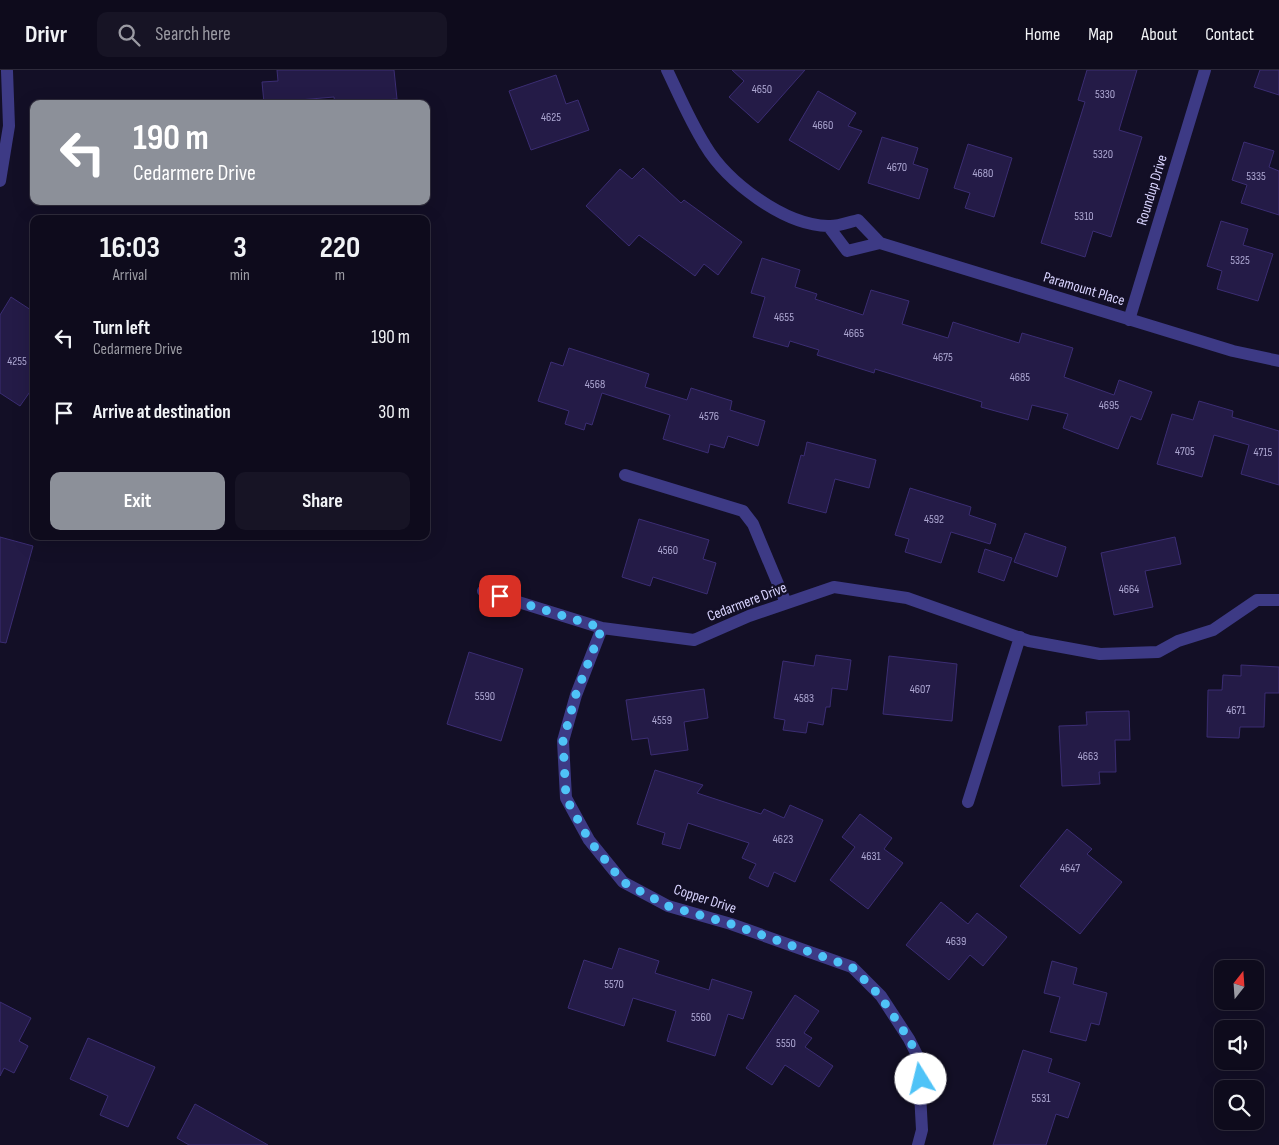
<!DOCTYPE html>
<html lang="en">
<head>
<meta charset="utf-8">
<style>
	body { margin:0; font-family:"Sofia Sans Condensed",sans-serif; background:#171425; color:#f1f3f6; height:100vh; display:flex; flex-direction:column; font-size:19px; white-space:nowrap }
	* { box-sizing:border-box; margin:0 }
	p { font-size:16px; color:#9b9ba3 }
	.icon { flex:none; width:28px; height:28px; fill:none; stroke:currentColor; stroke-width:2; stroke-linecap:round; stroke-linejoin:round }
	.map { position:relative; flex:1; overflow:hidden }
	.side { position:absolute; left:30px; top:145px; width:400px; height:325px; display:flex; flex-direction:column; background:#0e0b1c; border-radius:10px; box-shadow:0 5px 20px #0002,0 0 0 1px #2e2b3b }
	.side>* { flex:none }
	.banner { position:absolute; left:30px; top:30px; width:400px; height:105px; border-radius:10px; box-shadow:0 5px 20px #0002,0 0 0 1px #2e2b3b; background:#8c9099; color:#fff; overflow:hidden }
	.needle { width:32px; rotate:17deg }
	.tools { position:absolute; left:1214px; top:890px; display:grid; gap:10px }
	.tools a { display:grid; place-items:center; width:50px; height:50px; border-radius:10px; background:#0e0b1c; box-shadow:0 5px 20px #0002,0 0 0 1px #2e2b3b; font-size:25px }
	.pin { position:absolute; display:grid; place-items:center; width:42px; height:42px; color:#fff; margin:-21px; border-radius:10px; box-shadow:0 2px 8px #0006 }
	.me { position:absolute; width:55px; margin:-28px; rotate:351deg; stroke-linejoin:round; filter:drop-shadow(0 0 4px #0008) }
	.turn { display:flex; align-items:center; gap:18px; height:105px; padding:0 20px; font-size:22px }
	.turn .icon { width:65px; height:65px; stroke-width:2.5 }
	.turn b { display:block; font-size:35px; line-height:42px }
	.eta { display:flex; justify-content:space-evenly; align-items:center; height:85px; text-align:center }
	.eta b { font-size:30px; font-weight:700; line-height:35px }
	.button { display:flex; gap:10px; margin-top:auto; padding:10px 20px }
	.button a { flex:1; height:58px; border-radius:10px; background:#8c9099; color:#fff; font-size:20px; font-weight:700; line-height:58px; text-align:center }
	.button a+a { background:#171425; color:#f1f3f6 }
	ul { padding:0; list-style:none }
	li { display:flex; align-items:center; gap:15px; height:75px; padding:0 20px }
	li div { flex:1 }
	li b { display:block; font-size:19px }
	li em { font-style:normal }
	header { display:flex; align-items:center; gap:30px; box-sizing:border-box; height:70px; padding:0 25px; background:#0e0b1c; border-bottom:1px solid #2e2b3b }
	header strong { font-size:24px }
	nav { display:flex; gap:28px; margin-inline-start:auto; font-size:18px }
	.search { width:350px; height:45px; background:#171425; display:flex; align-items:center; gap:12px; box-sizing:border-box; padding:0 18px; border-radius:10px; color:#9b9ba3; font-size:19px }
	.map>svg:first-child { display:block }
</style>
</head>
<body>
<header>
<strong>Drivr</strong>
<div class="search"><svg class="icon" aria-label="search" viewBox="0 0 24 24"><circle cx="10" cy="10" r="6"/><path d="M15 15l6 6"/></svg>Search here</div>
<nav><a>Home</a><a>Map</a><a>About</a><a>Contact</a></nav>
</header>
<div class="map">
<svg width="1279" height="1075" viewBox="0 0 1279 1075">
	<rect width="100%" height="100%" fill="#130f26"/>
	<path fill="#241b47" stroke="#3b2d73" d="M 277,0 L 394,0 L 397,29 L 335,34 L 334,27 L 264,33 L 262,12 L 278,11 Z
		M 732,0 L 805,0 L 758,53 L 729,27 L 744,11 Z
		M 1087,0 L 1137,0 L 1119,60 L 1142,67 L 1111,167 L 1093,161 L 1085,187 L 1041,173 L 1085,32 L 1078,30 Z
		M 1260,0 L 1279,0 L 1279,25 L 1254,17 Z
		M 556,5 L 566,34 L 578,30 L 589,60 L 531,80 L 509,21 Z
		M 818,21 L 856,43 L 848,56 L 862,61 L 839,100 L 789,70 Z
		M 882,67 L 918,78 L 913,94 L 928,99 L 919,129 L 868,113 Z
		M 1244,72 L 1274,81 L 1269,97 L 1279,101 L 1279,145 L 1241,133 L 1247,115 L 1232,110 Z
		M 968,74 L 1012,88 L 994,147 L 965,138 L 970,123 L 954,118 Z
		M 643,98 L 681,133 L 684,130 L 742,172 L 718,205 L 704,194 L 695,206 L 639,165 L 629,176 L 586,136 L 620,99 L 632,109 Z
		M 1221,151 L 1248,159 L 1243,175 L 1273,184 L 1258,231 L 1217,219 L 1222,201 L 1207,196 Z
		M 762,188 L 800,200 L 795,217 L 817,224 L 815,229 L 863,245 L 871,220 L 909,231 L 902,254 L 948,268 L 953,252 L 1019,273 L 1022,263 L 1073,278 L 1064,307 L 1114,325 L 1119,310 L 1152,322 L 1141,350 L 1131,346 L 1118,379 L 1063,358 L 1068,344 L 1032,335 L 1028,350 L 981,337 L 982,332 L 875,299 L 874,303 L 817,285 L 819,280 L 790,271 L 788,277 L 753,267 L 765,227 L 751,223 Z
		M 11,227 L 34,242 L 34,316 L 20,336 L 0,323 L 0,245 Z
		M 569,278 L 649,304 L 645,317 L 687,330 L 691,318 L 732,331 L 730,340 L 765,351 L 758,376 L 728,366 L 724,378 L 710,374 L 708,383 L 663,369 L 670,345 L 602,323 L 592,355 L 586,353 L 584,360 L 565,354 L 569,341 L 538,331 L 551,292 L 563,296 Z
		M 1199,331 L 1233,341 L 1232,347 L 1279,361 L 1279,415 L 1241,404 L 1249,375 L 1214,365 L 1202,407 L 1157,394 L 1172,344 L 1193,350 Z
		M 807,372 L 876,390 L 869,418 L 835,409 L 826,443 L 788,433 L 801,385 L 804,386 Z
		M 910,418 L 971,437 L 969,445 L 996,454 L 990,474 L 951,462 L 941,493 L 905,482 L 909,469 L 895,465 Z
		M 639,449 L 709,470 L 703,489 L 716,493 L 707,524 L 653,507 L 650,516 L 622,507 Z
		M 1025,463 L 1066,477 L 1057,507 L 1014,492 Z
		M 0,467 L 33,476 L 6,573 L 0,572 Z
		M 1175,467 L 1181,494 L 1145,501 L 1153,537 L 1114,545 L 1101,483 Z
		M 985,479 L 1012,488 L 1004,511 L 978,502 Z
		M 469,582 L 523,599 L 501,671 L 447,654 Z
		M 816,585 L 851,590 L 847,620 L 832,618 L 830,637 L 826,637 L 823,655 L 808,652 L 806,663 L 783,660 L 785,650 L 774,648 L 783,591 L 814,596 Z
		M 889,586 L 957,594 L 952,651 L 883,644 Z
		M 1241,595 L 1279,597 L 1279,623 L 1265,623 L 1264,657 L 1240,657 L 1239,668 L 1207,667 L 1208,620 L 1222,620 L 1223,605 L 1241,606 Z
		M 704,619 L 708,648 L 684,652 L 688,680 L 651,685 L 648,668 L 632,670 L 626,630 Z
		M 1129,641 L 1130,670 L 1115,670 L 1116,702 L 1099,702 L 1100,714 L 1062,716 L 1059,656 L 1087,655 L 1086,642 Z
		M 655,700 L 703,715 L 697,723 L 761,744 L 764,739 L 784,748 L 790,735 L 823,750 L 795,812 L 774,802 L 768,817 L 749,808 L 756,794 L 742,788 L 749,773 L 688,753 L 680,779 L 662,774 L 665,763 L 637,754 Z
		M 860,744 L 892,768 L 884,779 L 903,793 L 868,839 L 830,810 L 855,777 L 842,767 Z
		M 1067,759 L 1092,779 L 1087,784 L 1122,812 L 1080,864 L 1020,816 Z
		M 941,832 L 968,854 L 977,843 L 1007,867 L 983,896 L 970,885 L 949,910 L 906,875 Z
		M 619,878 L 659,891 L 655,903 L 709,920 L 712,909 L 752,922 L 743,949 L 728,944 L 715,986 L 667,971 L 676,941 L 633,928 L 624,956 L 568,938 L 584,890 L 612,899 Z
		M 1052,891 L 1077,898 L 1073,914 L 1107,923 L 1099,955 L 1091,953 L 1086,971 L 1050,962 L 1060,927 L 1044,923 Z
		M 795,925 L 819,941 L 804,963 L 812,968 L 805,977 L 833,996 L 819,1017 L 785,995 L 772,1015 L 746,998 Z
		M 0,932 L 31,948 L 19,971 L 28,976 L 14,1003 L 4,998 L 0,1006 Z
		M 88,968 L 155,997 L 128,1057 L 100,1045 L 108,1026 L 70,1009 Z
		M 1023,980 L 1052,989 L 1048,1002 L 1080,1013 L 1068,1048 L 1056,1044 L 1046,1075 L 993,1075 Z
		M 195,1034 L 268,1075 L 189,1075 L 177,1068 Z"/>
	<g fill="none" stroke-linecap="round" stroke-linejoin="round">
		<path stroke="#3d3a85" stroke-width="12" d="M 667,0 C 679,25 690,51 705,75 C 727,112 784,155 828,156 C 837,157 849,152 858,150 L 880,173 L 1233,281 L 1279,291
			M 0,111 L 9,56 L 7,1
			M 829,157 L 847,181 L 880,173
			M 1129,250 L 1205,0
			M 625,405 L 743,441 L 753,454 L 786,533
			M 483,521 L 602,558 L 694,570 L 749,546 L 834,517 L 907,528 L 1029,571 L 1100,584 L 1158,582 L 1178,571 L 1213,560 L 1257,530 L 1279,530
			M 602,558 L 576,625 L 563,671 L 566,728 L 589,770 L 623,812 L 668,836 L 731,854 L 852,897 L 881,926 L 909,969 L 922,995 L 920,1023 L 922,1060 L 918,1075
			M 968,732 L 1020,567"/>
	</g>
	<g fill="none" stroke-linecap="round" stroke-linejoin="round">
		<path stroke="#4fc3f7" stroke-width="9" stroke-dasharray="0 16.2" d="M 500,526 L 602,558 L 576,624 L 563,671 L 566,728 L 589,770 L 623,812 L 668,836 L 731,854 L 852,897 L 880,926 L 909,969 L 922,995 L 921,1009"/>
	</g>
	<g text-anchor="middle" dominant-baseline="central" stroke-width="5" stroke-linejoin="round" paint-order="stroke">
		<g font-size="12" fill="#aca6d1">
			<text x="762" y="19">4650</text>
			<text x="1105" y="24">5330</text>
			<text x="551" y="47">4625</text>
			<text x="823" y="55">4660</text>
			<text x="1103" y="84">5320</text>
			<text x="897" y="97">4670</text>
			<text x="983" y="103">4680</text>
			<text x="1256" y="106">5335</text>
			<text x="1084" y="146">5310</text>
			<text x="1240" y="190">5325</text>
			<text x="784" y="247">4655</text>
			<text x="854" y="263">4665</text>
			<text x="943" y="287">4675</text>
			<text x="17" y="291">4255</text>
			<text x="1020" y="307">4685</text>
			<text x="595" y="314">4568</text>
			<text x="1109" y="335">4695</text>
			<text x="709" y="346">4576</text>
			<text x="1185" y="381">4705</text>
			<text x="1263" y="382">4715</text>
			<text x="934" y="449">4592</text>
			<text x="668" y="480">4560</text>
			<text x="1129" y="519">4664</text>
			<text x="920" y="619">4607</text>
			<text x="485" y="626">5590</text>
			<text x="804" y="628">4583</text>
			<text x="1236" y="640">4671</text>
			<text x="662" y="650">4559</text>
			<text x="1088" y="686">4663</text>
			<text x="783" y="769">4623</text>
			<text x="871" y="786">4631</text>
			<text x="1070" y="798">4647</text>
			<text x="956" y="871">4639</text>
			<text x="614" y="914">5570</text>
			<text x="701" y="947">5560</text>
			<text x="786" y="973">5550</text>
			<text x="1041" y="1028">5531</text>
		</g>
		<g font-size="15" fill="#d9d4ff" stroke="#130f26">
			<text transform="translate(1152 120) rotate(-73)">Roundup Drive</text>
			<text transform="translate(1084 219) rotate(17)">Paramount Place</text>
			<text transform="translate(747 532) rotate(-21)">Cedarmere Drive</text>
			<text transform="translate(705 829) rotate(18)">Copper Drive</text>
		</g>
	</g>
</svg>
<div class="tools">
<a><svg class="needle" viewBox="-14 -14 28 28"><path d="M0-13l5 13h-10z" fill="#e53935"/><path d="M0 13l5-13h-10z" fill="#9b9ba3"/></svg></a>
<a><svg class="icon" aria-label="sound" viewBox="0 0 24 24"><path d="M4 9h4l5-4v14l-5-4H4zM17 9q2 3 0 6"/></svg></a>
<a><svg class="icon" aria-label="search" viewBox="0 0 24 24"><circle cx="10" cy="10" r="6"/><path d="M15 15l6 6"/></svg></a>
</div>
<div class="pin" style="left:500px;top:526px;background:#d93025"><svg class="icon" aria-label="arrive" viewBox="0 0 24 24"><path d="M6 21V4h12l-3 4 3 4H6"/></svg></div>
<svg class="me" style="left:921px;top:1009px" viewBox="-20 -20 40 40"><circle r="19" fill="#fff"/><path d="M0-13L10 11 0 6-10 11z" fill="#4fc3f7"/></svg>
<div class="banner">
<div class="turn"><svg class="icon" aria-label="left" viewBox="0 0 24 24"><path d="M17 20v-9H6M10 6l-5 5 5 5"/></svg><div><b>190 m</b>Cedarmere Drive</div></div>
</div>
<section class="side">
<div class="eta">
<div><b>16:03</b><p>Arrival</p></div>
<div><b>3</b><p>min</p></div>
<div><b>220</b><p>m</p></div>
</div>
<ul>
<li><svg class="icon" aria-label="left" viewBox="0 0 24 24"><path d="M17 20v-9H6M10 6l-5 5 5 5"/></svg><div><b>Turn left</b><p>Cedarmere Drive</p></div><em>190 m</em></li>
<li><svg class="icon" aria-label="arrive" viewBox="0 0 24 24"><path d="M6 21V4h12l-3 4 3 4H6"/></svg><div><b>Arrive at destination</b></div><em>30 m</em></li>
</ul>
<div class="button"><a>Exit</a><a>Share</a></div>
</section>
</div>
</body>
</html>
